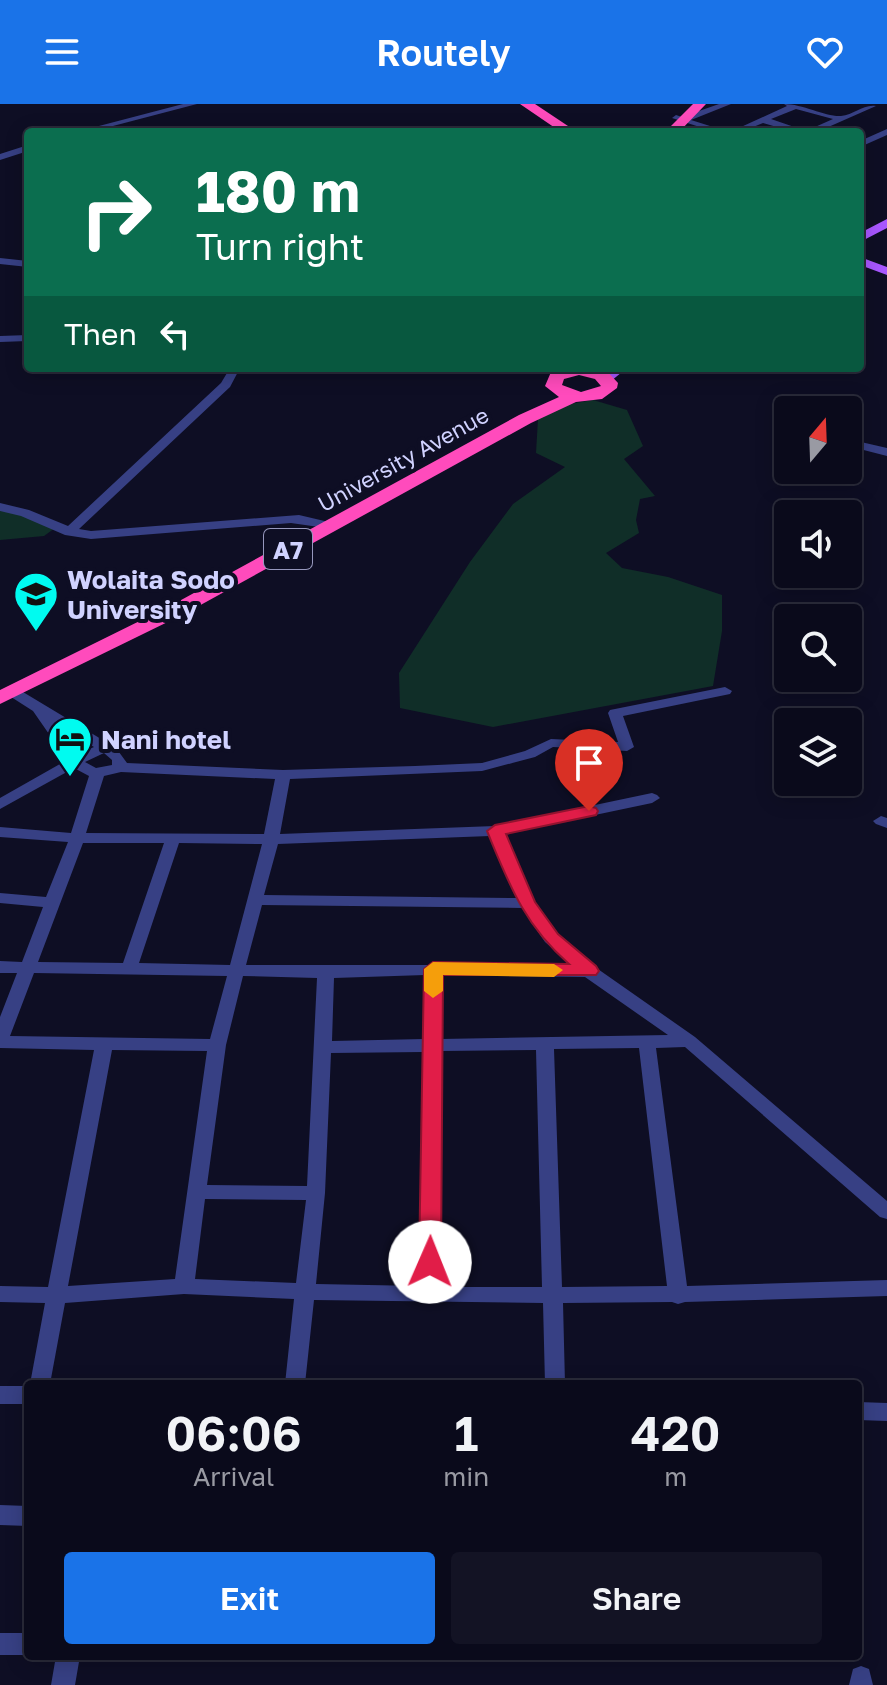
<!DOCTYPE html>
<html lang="en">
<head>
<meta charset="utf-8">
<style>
	body { margin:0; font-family:"Golos Text",sans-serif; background:#131324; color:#f1f3f6; height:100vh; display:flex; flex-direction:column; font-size:30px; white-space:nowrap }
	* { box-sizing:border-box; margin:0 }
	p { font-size:26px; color:#999aa3 }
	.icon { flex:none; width:44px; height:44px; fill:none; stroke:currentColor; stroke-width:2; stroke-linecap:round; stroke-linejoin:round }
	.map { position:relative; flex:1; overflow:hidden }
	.sheet { position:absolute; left:24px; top:1276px; width:838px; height:280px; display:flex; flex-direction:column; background:#0a0a1b; border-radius:8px; box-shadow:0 4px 20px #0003,0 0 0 2px #2a2b3a }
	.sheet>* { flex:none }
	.guide { position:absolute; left:24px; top:24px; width:840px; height:244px; border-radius:8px; box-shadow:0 4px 20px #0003,0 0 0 2px #2a2b3a; background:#0b6e4f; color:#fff; overflow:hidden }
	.needle { width:52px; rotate:19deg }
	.fabs { position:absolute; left:774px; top:292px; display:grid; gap:16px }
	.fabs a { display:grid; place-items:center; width:88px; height:88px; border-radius:8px; background:#0a0a1b; box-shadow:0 4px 20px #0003,0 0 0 2px #2a2b3a; font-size:40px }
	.pin { position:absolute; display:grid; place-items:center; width:68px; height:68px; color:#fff; margin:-82px -34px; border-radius:50% 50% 50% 0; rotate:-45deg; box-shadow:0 0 8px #0007 }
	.pin .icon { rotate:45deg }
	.me { position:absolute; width:88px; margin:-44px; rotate:1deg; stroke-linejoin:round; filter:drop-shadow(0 0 6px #0008) }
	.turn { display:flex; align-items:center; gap:28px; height:168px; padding:0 40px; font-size:36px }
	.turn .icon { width:104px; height:104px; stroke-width:2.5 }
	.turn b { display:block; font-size:56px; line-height:68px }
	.then { display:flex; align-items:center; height:76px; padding:0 40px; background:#0003; gap:16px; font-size:30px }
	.eta { display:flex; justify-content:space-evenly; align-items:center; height:136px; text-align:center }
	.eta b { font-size:48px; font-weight:600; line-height:56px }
	.primary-button { display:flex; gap:16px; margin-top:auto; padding:16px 40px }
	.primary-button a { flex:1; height:92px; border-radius:8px; background:#1a73e8; color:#fff; font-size:32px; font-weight:600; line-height:92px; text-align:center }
	.primary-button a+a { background:#131324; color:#f1f3f6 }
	header { display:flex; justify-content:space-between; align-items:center; height:104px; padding:0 40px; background:#1a73e8; color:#fff; font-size:36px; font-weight:600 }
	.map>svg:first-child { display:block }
</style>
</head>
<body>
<header><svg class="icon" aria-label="menu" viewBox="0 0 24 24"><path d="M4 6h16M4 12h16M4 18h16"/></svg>Routely<svg class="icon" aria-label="heart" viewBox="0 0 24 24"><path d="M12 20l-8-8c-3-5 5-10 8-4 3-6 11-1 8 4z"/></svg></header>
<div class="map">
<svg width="887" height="1581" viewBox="0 0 887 1581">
	<rect width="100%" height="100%" fill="#0e0e24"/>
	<path fill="#102e28" d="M 593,296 L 627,306 L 643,342 L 624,355 L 655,392 L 640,395 L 636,416 L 639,429 L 606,449 L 622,464 L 668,473 L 722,491 L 722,527 L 713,582 L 493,623 L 400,604 L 399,569 L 470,458 L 513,400 L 565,363 L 536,349 L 538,315 L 564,301 Z
		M 0,407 L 21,409 L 55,424 L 44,432 L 0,436 Z"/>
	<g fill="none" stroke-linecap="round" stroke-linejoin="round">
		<path fill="#374084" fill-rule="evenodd" d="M 183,0 L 197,0 L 90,28 L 76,28 Z
			M 719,0 L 731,0 L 691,16 L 729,28 L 715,28 L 672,14 L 676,11 L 682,13 Z
			M 784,0 C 803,0 826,13 841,12 C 854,11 863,0 876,2 L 817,28 L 794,28 L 763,19 L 741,28 L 730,28 L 787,2 ZM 796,5 L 833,15 L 806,27 L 771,15 Z
			M 887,25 L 887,31 L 860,43 L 860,37 Z
			M 28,41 L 28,47 L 0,56 L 0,50 Z
			M 0,154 L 28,157 L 28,163 L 0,160 Z
			M 28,231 L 28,237 L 0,238 L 0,232 Z
			M 230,264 L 240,264 L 230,283 L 79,425 L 91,427 L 299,411 L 333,419 L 333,425 L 291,419 L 91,435 L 65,431 L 21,412 L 0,407 L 0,399 L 29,406 L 68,422 L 221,279 Z
			M 848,335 L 887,344 L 887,352 L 848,342 Z
			M 725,583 L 732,587 L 730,590 L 623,612 L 634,643 L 627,647 L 553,643 L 535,653 L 482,667 L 290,675 L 280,730 L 495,722 L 652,689 L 657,691 L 660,694 L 652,699 L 504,730 L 535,798 L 557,830 L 595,863 L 695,933 L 887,1097 L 887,1115 L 880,1113 L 685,943 L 656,944 L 687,1182 L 887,1176 L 887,1192 L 685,1198 L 678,1200 L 672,1198 L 563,1199 L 565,1280 L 545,1280 L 543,1199 L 314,1196 L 305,1280 L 285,1280 L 294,1195 L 184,1190 L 65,1199 L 50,1280 L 30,1280 L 45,1199 L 0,1198 L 0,1182 L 48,1183 L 94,946 L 0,944 L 0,913 L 17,869 L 0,869 L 0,857 L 22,858 L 43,803 L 0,799 L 0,789 L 46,793 L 68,738 L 0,733 L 0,723 L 71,729 L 89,672 L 74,664 L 0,705 L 0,694 L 67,656 L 33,607 L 8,591 L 6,588 L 8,585 L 18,585 L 116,644 L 127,659 L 283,666 L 415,662 L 482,659 L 525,647 L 551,635 L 618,638 L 608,609 L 610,606 ZM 57,621 L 94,643 L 78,650 ZM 104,649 L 112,656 L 112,661 L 96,664 L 85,658 ZM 121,668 L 275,675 L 264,730 L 86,729 L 104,672 ZM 490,732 L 517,794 L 264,791 L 278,740 ZM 83,739 L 164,739 L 123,859 L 38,858 ZM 179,739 L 262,740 L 230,861 L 139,859 ZM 262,801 L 522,804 L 545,838 L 572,861 L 246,861 ZM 34,869 L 227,872 L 210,935 L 10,932 ZM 425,871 L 424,935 L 332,937 L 334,874 ZM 441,871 L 585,873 L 668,931 L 441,935 ZM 243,872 L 317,874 L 307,1082 L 207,1081 L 226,941 ZM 639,944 L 667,1182 L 562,1183 L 554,945 ZM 112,946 L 207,947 L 175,1175 L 68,1182 ZM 536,946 L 542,1183 L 440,1183 L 441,947 ZM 423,948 L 420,1182 L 316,1180 L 325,1089 L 331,949 ZM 205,1095 L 306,1096 L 296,1179 L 195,1175 Z
			M 881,712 L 887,714 L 887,724 L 876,720 L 873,717 Z
			M 0,1282 L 28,1282 L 28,1300 L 0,1300 Z
			M 858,1298 L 887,1299 L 887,1317 L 858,1316 Z
			M 0,1401 L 28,1402 L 28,1422 L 0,1421 Z
			M 0,1529 L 28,1529 L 28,1551 L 0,1551 Z
			M 56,1552 L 80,1552 L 75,1581 L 51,1581 Z
			M 861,1562 L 869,1565 L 873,1581 L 849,1581 L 853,1565 Z"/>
		<path fill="#a857ff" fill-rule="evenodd" d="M 887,115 L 887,124 L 860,138 L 860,129 Z
			M 860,153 L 887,163 L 887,171 L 860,161 Z
			M 611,264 L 627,264 L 611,277 L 601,277 L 601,271 Z"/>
		<path fill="#ff4bbc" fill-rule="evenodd" d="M 520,0 L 535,0 L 577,28 L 561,28 Z
			M 693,0 L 706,0 L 679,28 L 665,28 Z
			M 563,264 L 607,267 L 618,279 L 617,284 L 602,295 L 576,298 L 531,319 L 186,509 L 0,600 L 0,586 L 172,501 L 519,311 L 559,293 L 545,282 L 551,268 ZM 579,271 L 595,275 L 601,282 L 581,288 L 562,281 L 564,275 Z"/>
	</g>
	<path fill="#e11d48" stroke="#92132f" stroke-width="2" d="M 589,702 L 596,704 L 598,707 L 596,711 L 506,730 L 535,798 L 558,830 L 596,862 L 599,867 L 596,871 L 443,871 L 441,1158 L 438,1164 L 430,1167 L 422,1164 L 419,1158 L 424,865 L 433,858 L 569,860 C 524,821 509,780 487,727 L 495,721 Z"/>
	<path fill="#f59e0b" d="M 433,858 L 554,860 L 563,866 L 554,873 L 443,871 L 443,887 L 433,894 L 424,887 L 424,865 Z"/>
	<defs>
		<g id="university-pin" transform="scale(2.3)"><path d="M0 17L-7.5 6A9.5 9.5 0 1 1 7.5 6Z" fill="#00fbf0" stroke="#0e0e24"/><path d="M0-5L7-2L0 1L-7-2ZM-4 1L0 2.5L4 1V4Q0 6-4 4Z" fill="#111"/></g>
		<g id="hotel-pin" transform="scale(2.3)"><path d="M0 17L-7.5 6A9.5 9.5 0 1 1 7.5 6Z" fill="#00fbf0" stroke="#0e0e24"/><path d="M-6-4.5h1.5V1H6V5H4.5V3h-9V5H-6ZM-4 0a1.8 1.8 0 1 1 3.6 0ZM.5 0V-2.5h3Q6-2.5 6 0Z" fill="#111"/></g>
	</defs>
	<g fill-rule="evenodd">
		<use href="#university-pin" x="36" y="490"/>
		<use href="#hotel-pin" x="70" y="635"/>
	</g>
	<g text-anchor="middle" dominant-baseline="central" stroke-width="8" stroke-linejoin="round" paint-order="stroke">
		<g font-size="22" fill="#d0d2ff" stroke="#0e0e24">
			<text transform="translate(403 355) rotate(-29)">University Avenue</text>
		</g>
		<rect fill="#0e0e24" stroke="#9697bd" stroke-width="2" x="264" y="425" width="48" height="40" rx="6"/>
		<g font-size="24" font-weight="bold" fill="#d0d2ff">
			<text x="288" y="445">A7</text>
		</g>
		<g font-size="26" font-weight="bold" fill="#d0d2ff" stroke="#0e0e24" text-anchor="start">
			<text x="67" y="475">Wolaita Sodo<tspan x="67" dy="30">University</tspan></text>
			<text x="101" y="635">Nani hotel</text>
		</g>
	</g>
</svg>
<div class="fabs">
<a><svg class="needle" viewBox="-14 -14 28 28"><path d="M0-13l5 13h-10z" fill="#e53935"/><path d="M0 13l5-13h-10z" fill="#999aa3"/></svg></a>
<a><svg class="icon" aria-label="sound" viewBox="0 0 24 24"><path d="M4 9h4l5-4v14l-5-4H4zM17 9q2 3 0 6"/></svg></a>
<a><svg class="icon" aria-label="search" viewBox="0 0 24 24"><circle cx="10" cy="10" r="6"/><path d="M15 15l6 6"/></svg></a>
<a><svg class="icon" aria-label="layers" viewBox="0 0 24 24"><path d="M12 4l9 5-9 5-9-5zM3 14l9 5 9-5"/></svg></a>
</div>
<div class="pin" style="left:589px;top:707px;background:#d93025"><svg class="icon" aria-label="arrive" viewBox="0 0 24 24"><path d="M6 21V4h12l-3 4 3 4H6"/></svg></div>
<svg class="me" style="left:430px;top:1158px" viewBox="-20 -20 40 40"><circle r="19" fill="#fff"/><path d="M0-13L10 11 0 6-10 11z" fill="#e11d48"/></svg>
<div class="guide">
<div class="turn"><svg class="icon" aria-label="right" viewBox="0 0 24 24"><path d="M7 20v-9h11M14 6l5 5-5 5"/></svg><div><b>180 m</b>Turn right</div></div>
<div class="then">Then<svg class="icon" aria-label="left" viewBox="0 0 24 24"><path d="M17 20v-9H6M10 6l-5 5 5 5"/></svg></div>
</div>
<section class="sheet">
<div class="eta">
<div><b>06:06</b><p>Arrival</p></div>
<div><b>1</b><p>min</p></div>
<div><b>420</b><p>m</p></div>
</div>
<div class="primary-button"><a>Exit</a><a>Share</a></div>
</section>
</div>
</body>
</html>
